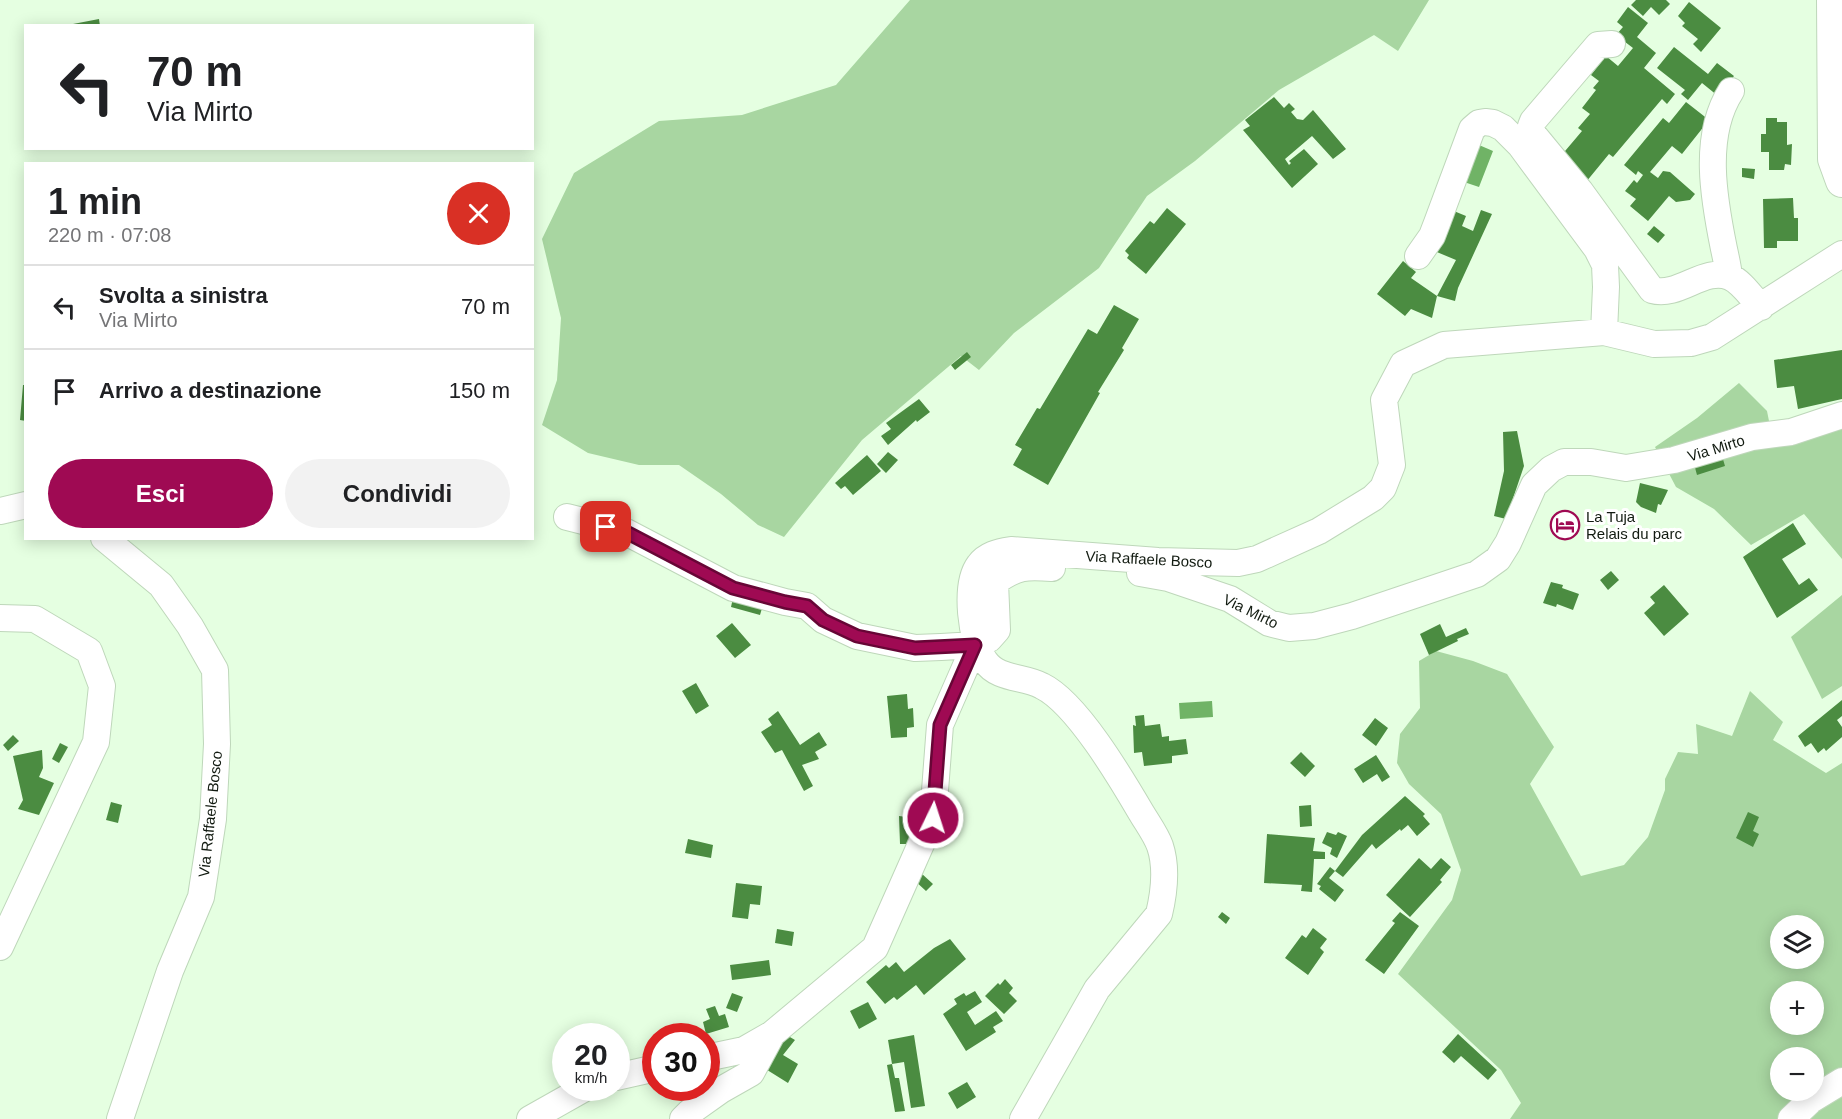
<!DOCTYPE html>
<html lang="it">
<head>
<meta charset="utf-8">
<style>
	body { margin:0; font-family:Arial,sans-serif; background:#f2f2f2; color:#202124; height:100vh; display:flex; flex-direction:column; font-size:22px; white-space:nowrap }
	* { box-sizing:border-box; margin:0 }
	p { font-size:20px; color:#757577 }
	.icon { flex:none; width:33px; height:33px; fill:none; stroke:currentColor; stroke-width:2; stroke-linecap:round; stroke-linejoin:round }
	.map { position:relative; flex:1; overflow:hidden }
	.details { position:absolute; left:24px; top:162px; width:510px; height:378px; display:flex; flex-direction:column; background:#fff; border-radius:0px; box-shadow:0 3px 15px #0003 }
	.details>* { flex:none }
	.guide { position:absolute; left:24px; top:24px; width:510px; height:126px; border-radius:0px; box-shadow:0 3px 15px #0003; background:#fff; color:#202124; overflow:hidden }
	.buttons { position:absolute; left:1770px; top:915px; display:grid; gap:12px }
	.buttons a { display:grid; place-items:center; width:54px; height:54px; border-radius:50%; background:#fff; box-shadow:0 3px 15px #0003; font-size:30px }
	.speed { position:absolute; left:552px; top:1023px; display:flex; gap:12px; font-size:30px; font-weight:700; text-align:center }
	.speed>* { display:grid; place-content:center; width:78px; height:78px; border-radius:50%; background:#fff; box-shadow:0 3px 15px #0003; line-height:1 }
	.speed small { font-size:15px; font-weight:400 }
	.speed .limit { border:9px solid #d22; background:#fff; color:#111 }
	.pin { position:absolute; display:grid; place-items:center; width:51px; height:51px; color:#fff; margin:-26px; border-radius:12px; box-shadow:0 3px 9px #0006 }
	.me { position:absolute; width:66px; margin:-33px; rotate:4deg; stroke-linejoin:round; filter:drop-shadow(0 0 4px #0008) }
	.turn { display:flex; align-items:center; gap:21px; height:126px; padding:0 24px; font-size:27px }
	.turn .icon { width:78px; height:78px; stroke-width:2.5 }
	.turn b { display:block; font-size:42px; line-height:51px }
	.round { display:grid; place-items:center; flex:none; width:63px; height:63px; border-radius:32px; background:#f2f2f2 }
	.overview { display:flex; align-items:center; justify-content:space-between; height:102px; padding:0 24px }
	h1 { font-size:36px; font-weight:700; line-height:45px }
	.primary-button { display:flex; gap:12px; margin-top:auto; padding:12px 24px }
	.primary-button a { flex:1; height:69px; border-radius:36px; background:#9f0a53; color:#fff; font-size:24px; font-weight:700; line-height:69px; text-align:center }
	.primary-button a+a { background:#f2f2f2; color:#202124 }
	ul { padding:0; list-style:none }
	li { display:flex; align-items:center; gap:18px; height:84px; padding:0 24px; border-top:2px solid #e0e0e0 }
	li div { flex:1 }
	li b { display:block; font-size:22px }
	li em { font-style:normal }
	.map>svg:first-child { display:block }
</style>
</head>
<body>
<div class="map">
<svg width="1842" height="1119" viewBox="0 0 1842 1119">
	<rect width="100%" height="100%" fill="#e5ffe1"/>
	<path fill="#a8d6a1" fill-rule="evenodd" d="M 910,0 L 1429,0 L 1398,51 L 1374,35 L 1279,90 L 1195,161 L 1147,196 L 1099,268 L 1014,333 L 979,370 L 961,356 L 862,440 L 784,537 L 758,525 L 721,494 L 679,465 L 639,465 L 588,453 L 542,425 L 557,380 L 561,318 L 542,239 L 574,173 L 659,121 L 742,115 L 836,85 Z
		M 1739,383 L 1767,411 L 1771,431 L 1842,419 L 1842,559 L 1804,514 L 1751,545 L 1714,509 L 1676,487 L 1655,447 L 1697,418 Z
		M 1842,595 L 1842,686 L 1822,699 L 1791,637 Z
		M 1436,651 L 1473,661 L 1507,674 L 1554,747 L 1530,784 L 1581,876 L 1624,865 L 1648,837 L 1665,790 L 1665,779 L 1678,752 L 1698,754 L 1696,724 L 1732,736 L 1750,691 L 1783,722 L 1773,740 L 1826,773 L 1842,763 L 1842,1119 L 1510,1119 L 1521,1103 L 1501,1070 L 1398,974 L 1452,900 L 1461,870 L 1441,814 L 1409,784 L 1397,763 L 1400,734 L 1420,708 L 1419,661 ZM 1780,926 L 1814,926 L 1814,958 L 1780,958 ZM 1780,992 L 1814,992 L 1814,1024 L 1780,1024 ZM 1780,1058 L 1814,1058 L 1814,1090 L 1780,1090 Z"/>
	<path fill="#70b366" d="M 1479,145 L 1493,151 L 1479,187 L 1464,182 Z
		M 1212,701 L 1213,717 L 1180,719 L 1179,703 Z"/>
	<path fill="#4b8c41" d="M 1636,0 L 1666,0 L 1670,4 L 1659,15 L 1651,7 L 1643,16 L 1631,5 Z
		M 1689,2 L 1721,28 L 1701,52 L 1693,44 L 1698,39 L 1682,26 L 1685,23 L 1678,16 Z
		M 1628,7 L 1648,23 L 1637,37 L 1656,53 L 1644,68 L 1675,94 L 1667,104 L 1662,99 L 1613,157 L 1609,154 L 1586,182 L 1560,157 L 1582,131 L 1578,128 L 1590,114 L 1582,108 L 1596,90 L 1593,88 L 1599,81 L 1591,75 L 1606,56 L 1618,66 L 1633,48 L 1616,35 L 1623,27 L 1617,22 Z
		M 99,19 L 100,26 L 73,26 L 73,24 Z
		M 1674,47 L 1708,74 L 1717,63 L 1734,76 L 1718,96 L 1702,83 L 1688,100 L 1681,94 L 1685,90 L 1657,68 Z
		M 1274,97 L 1284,108 L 1289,103 L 1295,109 L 1291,112 L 1297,119 L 1303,120 L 1313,110 L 1346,149 L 1333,159 L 1312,136 L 1285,159 L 1289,165 L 1291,163 L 1289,161 L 1304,149 L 1318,164 L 1292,188 L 1243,130 L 1250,126 L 1245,120 Z
		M 1686,102 L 1709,120 L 1682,154 L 1672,146 L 1650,172 L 1658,178 L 1663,171 L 1670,172 L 1695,194 L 1690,200 L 1676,202 L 1669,196 L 1648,221 L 1630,206 L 1636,199 L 1625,191 L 1634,180 L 1637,183 L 1643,175 L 1638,171 L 1636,175 L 1624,165 L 1663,118 L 1669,123 Z
		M 1766,118 L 1777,118 L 1777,122 L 1787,122 L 1787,145 L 1792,144 L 1791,165 L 1785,164 L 1784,170 L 1769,170 L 1769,152 L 1761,152 L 1761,134 L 1766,134 Z
		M 1742,168 L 1755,169 L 1754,179 L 1742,177 Z
		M 1793,198 L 1794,218 L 1798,218 L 1798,241 L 1777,241 L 1777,248 L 1764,248 L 1763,199 Z
		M 1167,208 L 1186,224 L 1146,274 L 1127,258 L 1129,255 L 1125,251 L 1150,221 L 1154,224 Z
		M 1449,209 L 1466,216 L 1462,226 L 1473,231 L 1481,210 L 1492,214 L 1458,288 L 1455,301 L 1437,296 L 1456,260 L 1432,250 Z
		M 1654,226 L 1665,235 L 1658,243 L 1647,234 Z
		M 1403,261 L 1416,272 L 1411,278 L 1437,296 L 1432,318 L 1411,309 L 1405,316 L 1377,294 Z
		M 1114,305 L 1139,319 L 1122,348 L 1124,350 L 1098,392 L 1100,393 L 1048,485 L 1013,465 L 1022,449 L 1015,445 L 1037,408 L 1040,409 L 1088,329 L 1097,334 Z
		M 1842,350 L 1842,399 L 1798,409 L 1794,386 L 1777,388 L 1774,360 Z
		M 967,352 L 971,357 L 955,370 L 951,365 Z
		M 23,385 L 26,385 L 26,421 L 20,420 Z
		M 919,399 L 930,412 L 917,422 L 916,420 L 888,445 L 881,436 L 891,429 L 886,423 Z
		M 1517,431 L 1524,466 L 1506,519 L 1494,516 L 1504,471 L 1503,432 Z
		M 888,452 L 898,460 L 886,473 L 877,464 Z
		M 867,455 L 881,471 L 853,495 L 845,486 L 841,489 L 835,483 Z
		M 1722,456 L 1725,466 L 1697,475 L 1694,464 Z
		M 1640,483 L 1668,490 L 1661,505 L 1658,504 L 1656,513 L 1641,507 L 1636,502 Z
		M 1793,523 L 1806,544 L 1782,559 L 1799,585 L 1809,578 L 1818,590 L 1777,618 L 1743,557 Z
		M 1611,571 L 1619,580 L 1608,590 L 1600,580 Z
		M 1551,582 L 1563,585 L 1562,588 L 1579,594 L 1573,610 L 1557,604 L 1556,607 L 1543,603 Z
		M 1664,585 L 1689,614 L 1664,636 L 1644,613 L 1655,603 L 1650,597 Z
		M 733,598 L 763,605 L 760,615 L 731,607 Z
		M 732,623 L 751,645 L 735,658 L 716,636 Z
		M 1440,624 L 1446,637 L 1466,628 L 1469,634 L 1457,639 L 1458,641 L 1429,655 L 1420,634 Z
		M 696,683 L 709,706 L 696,714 L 682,691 Z
		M 907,694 L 908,709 L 913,708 L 914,727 L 907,728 L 907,737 L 891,738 L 887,696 Z
		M 1842,700 L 1842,716 L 1837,720 L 1842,727 L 1842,737 L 1826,751 L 1824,748 L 1818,753 L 1811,743 L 1805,747 L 1798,736 Z
		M 778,711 L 800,745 L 819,732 L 827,745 L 815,752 L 819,759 L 802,765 L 813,786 L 804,791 L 782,750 L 775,753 L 761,732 L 772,725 L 768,719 Z
		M 1144,715 L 1145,726 L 1160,724 L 1162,737 L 1169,736 L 1169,741 L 1186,739 L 1188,754 L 1172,756 L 1172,763 L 1144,766 L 1142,752 L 1134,753 L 1133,725 L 1136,726 L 1135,716 Z
		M 1375,718 L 1388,728 L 1376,746 L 1362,735 Z
		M 13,735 L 19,741 L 8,751 L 3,745 Z
		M 60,743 L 68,747 L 59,763 L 52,759 Z
		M 42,750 L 43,768 L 39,777 L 54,783 L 39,815 L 18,809 L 23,800 L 13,756 Z
		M 1301,752 L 1315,766 L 1305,777 L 1290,763 Z
		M 1376,755 L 1390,777 L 1382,782 L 1377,774 L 1363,783 L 1354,769 Z
		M 1405,796 L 1425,814 L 1423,816 L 1430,824 L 1417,836 L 1408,825 L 1401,831 L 1400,829 L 1376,849 L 1372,844 L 1343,877 L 1335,871 L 1362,835 Z
		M 111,802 L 122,805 L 118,823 L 106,820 Z
		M 919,803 L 927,804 L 915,844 L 900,844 L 899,816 L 914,818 L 914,807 Z
		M 1311,805 L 1312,826 L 1300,827 L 1299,806 Z
		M 1748,812 L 1759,817 L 1753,831 L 1759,834 L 1753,847 L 1736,838 Z
		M 1327,832 L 1336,835 L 1338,832 L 1347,836 L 1337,858 L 1330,854 L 1332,848 L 1322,843 Z
		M 1267,834 L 1315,838 L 1313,851 L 1325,852 L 1325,859 L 1314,859 L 1312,892 L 1301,891 L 1302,885 L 1264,883 Z
		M 688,839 L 713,845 L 711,858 L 685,853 Z
		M 1419,858 L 1431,869 L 1441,858 L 1451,867 L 1440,880 L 1442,882 L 1410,917 L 1386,895 Z
		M 1330,867 L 1335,871 L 1329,878 L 1344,890 L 1335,902 L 1319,889 L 1321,886 L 1317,884 Z
		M 921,873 L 933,884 L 926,891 L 914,880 Z
		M 736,883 L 762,886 L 760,905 L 750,904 L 748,919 L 732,917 Z
		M 1222,912 L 1230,918 L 1226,924 L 1218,917 Z
		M 1400,912 L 1419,926 L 1384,974 L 1365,960 L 1395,923 L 1392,921 Z
		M 1313,928 L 1327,939 L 1320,948 L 1324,952 L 1308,975 L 1285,958 L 1302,935 L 1306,938 Z
		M 777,929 L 794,932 L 792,946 L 775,943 Z
		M 950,939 L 966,959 L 924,995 L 916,985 L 897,1000 L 894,997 L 885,1004 L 866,982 L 886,965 L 889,968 L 896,962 L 904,972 L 934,948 Z
		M 769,960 L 771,975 L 732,980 L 730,965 Z
		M 1005,979 L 1013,988 L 1009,993 L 1017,1001 L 1004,1014 L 985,996 L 998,983 L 1000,985 Z
		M 975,991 L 982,1002 L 967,1012 L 975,1025 L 996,1011 L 1003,1021 L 993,1027 L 996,1032 L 966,1051 L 943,1014 L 957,1004 L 954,999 L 964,993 L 966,996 Z
		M 732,993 L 743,997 L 737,1012 L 726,1008 Z
		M 868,1002 L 877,1019 L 859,1029 L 850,1011 Z
		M 715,1006 L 719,1016 L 725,1014 L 729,1027 L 706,1034 L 703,1022 L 710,1019 L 706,1009 Z
		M 783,1033 L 795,1040 L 783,1055 L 798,1064 L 788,1083 L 761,1066 Z
		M 1458,1034 L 1497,1070 L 1488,1080 L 1461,1056 L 1454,1063 L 1442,1052 Z
		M 914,1035 L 925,1106 L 911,1108 L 904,1062 L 892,1064 L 888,1040 Z
		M 892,1064 L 895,1078 L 899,1078 L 905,1111 L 895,1112 L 887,1065 Z
		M 967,1082 L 976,1097 L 957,1109 L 948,1093 Z"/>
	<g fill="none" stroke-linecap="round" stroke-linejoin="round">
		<g stroke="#bed7ba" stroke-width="28">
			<path id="minor" d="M 1612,44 L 1598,45 L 1533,121 L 1531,126 L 1533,134 L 1580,191 L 1652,290 C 1679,298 1704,266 1730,277 C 1742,282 1752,298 1761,307
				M 1418,256 L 1432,236 L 1437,223 L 1472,129 L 1479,123 L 1485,122 L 1493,123 L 1503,128 L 1520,145 L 1597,249 L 1605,265 L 1606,287 L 1604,332
				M 1729,276 C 1728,267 1726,258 1724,249 C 1714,200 1702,136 1731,91
				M 0,511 L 26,505
				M 567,517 L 626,532 L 733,588 L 785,602 L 807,606 L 823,620 L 857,636 L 915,648 L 941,647 L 975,645 L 989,639 L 997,630 L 995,582 C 1017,566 1026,566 1052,568
				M 104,538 L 161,585 L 190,626 L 215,670 L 217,744 L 213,819 L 201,897 L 170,971 L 120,1119
				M 1140,573 L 1168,578 L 1230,599 L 1269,623 L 1289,628 L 1314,626 L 1352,616 L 1477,574 L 1498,559 L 1508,543 L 1534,485 L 1551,469 L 1564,462 L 1591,462 L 1626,468 L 1674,460 L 1752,437 L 1791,432 L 1842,415
				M 0,618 L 35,619 L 89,651 L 102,686 L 96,742 L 0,947
				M 706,1058 L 744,1050 L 772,1034 L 875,948 L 933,817 L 940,725 L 975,645
				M 616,1077 L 656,1068
				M 530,1119 L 585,1088
				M 683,1119 L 690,1112 L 721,1090 L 751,1073 L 772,1034
				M 1023,1119 L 1097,989 L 1159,914 C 1164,893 1167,867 1160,846 C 1156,835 1148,824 1142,814 C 1122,780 1077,703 1042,686 C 1024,676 998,680 985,661 C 971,642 964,585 979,565 C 986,555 998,552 1011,550 L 1158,561 L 1238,563 L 1257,559 L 1319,531 L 1373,498 L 1383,488 L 1392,465 L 1384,400 L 1403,364 L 1444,345 L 1604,332 L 1654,344 L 1691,343 L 1712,337 L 1842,254
				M 1791,1119 L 1811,1100 L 1842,1081"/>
		</g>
		<g stroke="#bed7ba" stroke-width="34">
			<path id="major" d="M 1833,0 L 1834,159 L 1842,181"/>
		</g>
		<use href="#minor" stroke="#fff" stroke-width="26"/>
		<use href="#major" stroke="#fff" stroke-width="32"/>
	</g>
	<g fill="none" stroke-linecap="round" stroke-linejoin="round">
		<g stroke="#670636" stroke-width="15">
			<path id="route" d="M 606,527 L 626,532 L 733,588 L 785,602 L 807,606 L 823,620 L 857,636 L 915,648 L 975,645 L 940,725 L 933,818"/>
		</g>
		<use href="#route" stroke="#9f0a53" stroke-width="10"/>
	</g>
	<defs>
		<g id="hotel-ring" transform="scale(1.5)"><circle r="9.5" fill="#fff" stroke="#9f0a53" stroke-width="1.5"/><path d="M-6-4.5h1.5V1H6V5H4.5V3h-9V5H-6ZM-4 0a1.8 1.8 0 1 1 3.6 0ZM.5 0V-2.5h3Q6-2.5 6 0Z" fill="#9f0a53"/></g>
	</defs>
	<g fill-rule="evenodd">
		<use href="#hotel-ring" x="1565" y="525"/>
	</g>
	<g text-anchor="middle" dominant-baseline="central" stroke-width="6" stroke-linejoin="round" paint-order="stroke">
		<g font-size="15" fill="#121b11" stroke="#fff">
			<text transform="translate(1716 448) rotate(-17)">Via Mirto</text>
			<text transform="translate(1149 559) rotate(3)">Via Raffaele Bosco</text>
			<text transform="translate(1251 611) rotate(26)">Via Mirto</text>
			<text transform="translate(210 814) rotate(-84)">Via Raffaele Bosco</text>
		</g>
		<g font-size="15" fill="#121b11" stroke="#fff" text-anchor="start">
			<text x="1586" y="516">La Tuja<tspan x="1586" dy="17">Relais du parc</tspan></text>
		</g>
	</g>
</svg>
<div class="buttons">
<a><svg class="icon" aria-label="layers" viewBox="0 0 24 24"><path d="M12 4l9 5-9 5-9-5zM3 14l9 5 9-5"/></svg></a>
<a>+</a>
<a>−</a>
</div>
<div class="speed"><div>20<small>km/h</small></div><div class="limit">30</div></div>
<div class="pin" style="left:606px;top:527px;background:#d93025"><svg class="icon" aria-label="arrive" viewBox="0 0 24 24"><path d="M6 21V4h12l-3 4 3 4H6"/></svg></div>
<svg class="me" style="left:933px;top:818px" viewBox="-20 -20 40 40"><circle r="17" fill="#9f0a53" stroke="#fff" stroke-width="3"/><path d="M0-11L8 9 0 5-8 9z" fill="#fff"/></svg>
<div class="guide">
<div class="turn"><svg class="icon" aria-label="left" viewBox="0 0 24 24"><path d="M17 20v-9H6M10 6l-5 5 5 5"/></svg><div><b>70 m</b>Via Mirto</div></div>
</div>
<section class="details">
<div class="overview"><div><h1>1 min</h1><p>220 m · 07:08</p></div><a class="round" style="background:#d93025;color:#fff"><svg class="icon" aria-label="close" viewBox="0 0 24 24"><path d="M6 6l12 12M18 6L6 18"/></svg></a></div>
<ul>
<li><svg class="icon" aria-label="left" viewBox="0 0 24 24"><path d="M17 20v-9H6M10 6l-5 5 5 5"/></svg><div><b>Svolta a sinistra</b><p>Via Mirto</p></div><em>70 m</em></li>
<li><svg class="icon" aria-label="arrive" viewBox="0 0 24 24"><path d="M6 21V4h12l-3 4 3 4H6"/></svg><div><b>Arrivo a destinazione</b></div><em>150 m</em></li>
</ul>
<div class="primary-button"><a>Esci</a><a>Condividi</a></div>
</section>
</div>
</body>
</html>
